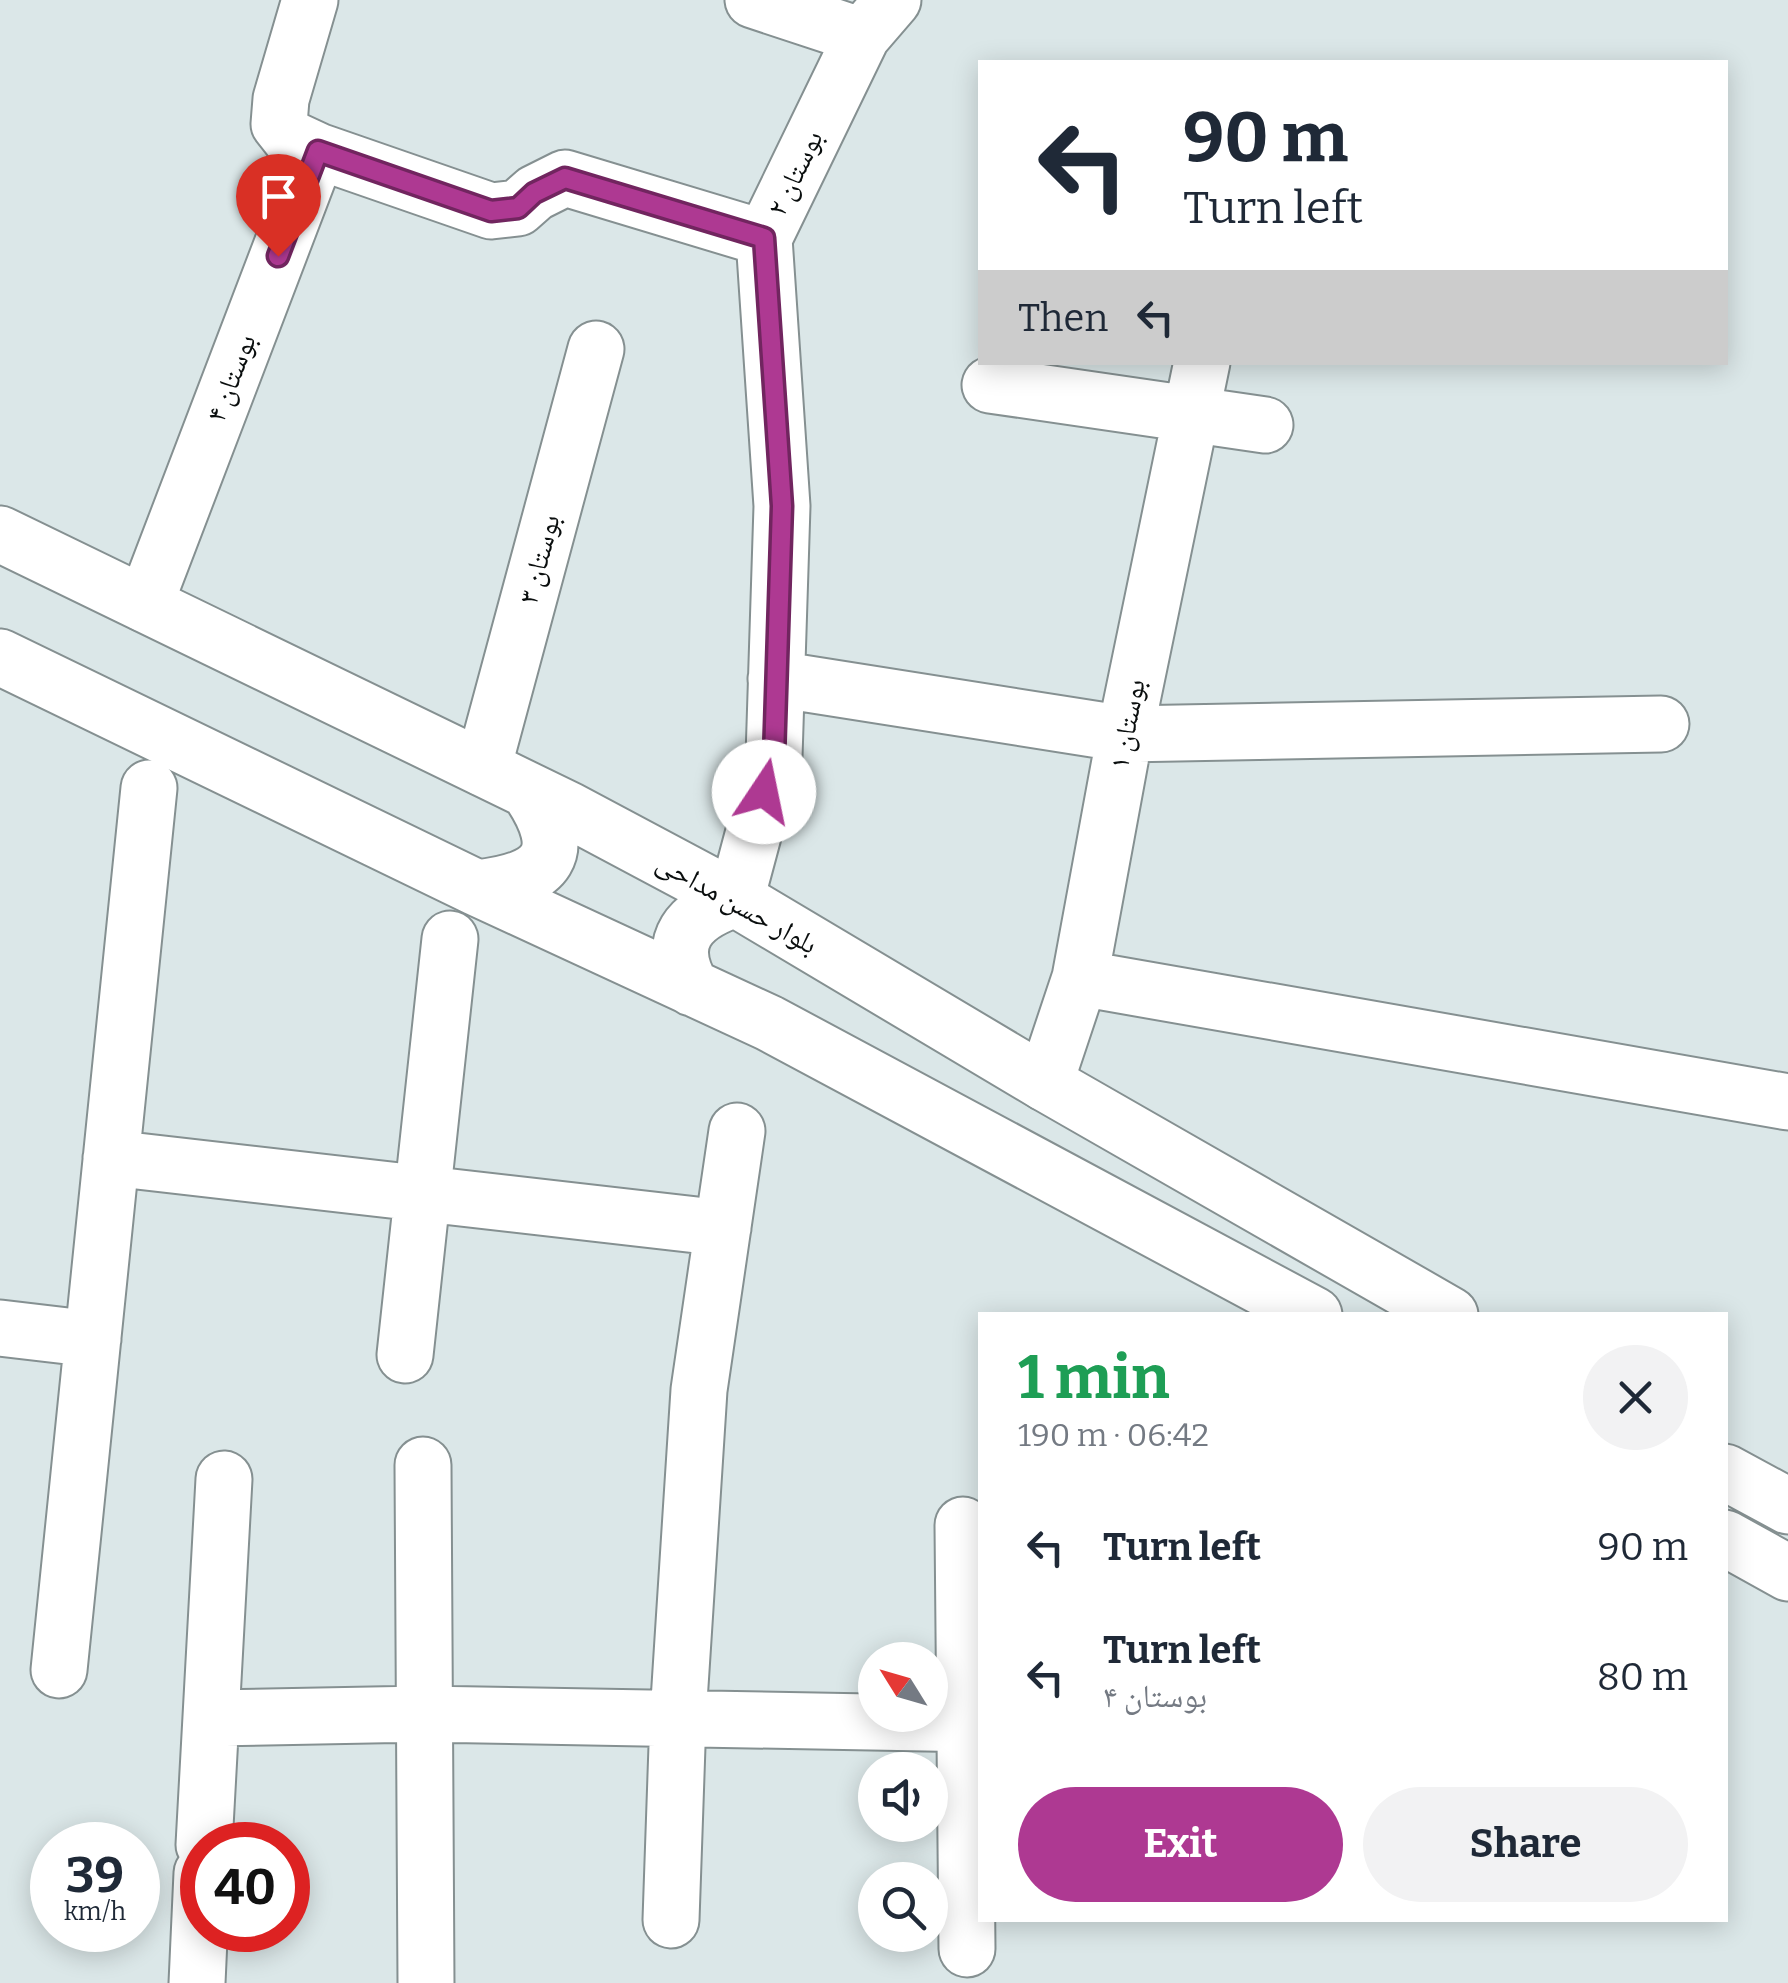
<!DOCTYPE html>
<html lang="en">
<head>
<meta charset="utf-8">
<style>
	body { margin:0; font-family:Bitter,"Noto Naskh Arabic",serif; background:#f2f2f3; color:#1f2937; height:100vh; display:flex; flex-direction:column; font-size:38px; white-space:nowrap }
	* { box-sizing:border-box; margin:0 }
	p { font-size:32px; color:#747a83 }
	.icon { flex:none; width:55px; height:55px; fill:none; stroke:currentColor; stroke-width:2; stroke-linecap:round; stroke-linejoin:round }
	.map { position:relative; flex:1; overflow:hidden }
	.side { position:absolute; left:978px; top:1312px; width:750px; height:610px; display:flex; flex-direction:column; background:#fff; border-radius:0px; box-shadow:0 5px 25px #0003 }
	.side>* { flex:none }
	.banner { position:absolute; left:978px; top:60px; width:750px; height:305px; border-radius:0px; box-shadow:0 5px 25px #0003; background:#fff; color:#1f2937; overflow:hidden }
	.needle { width:65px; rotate:307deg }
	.buttons { position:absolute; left:858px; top:1642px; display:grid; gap:20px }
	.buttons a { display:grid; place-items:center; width:90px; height:90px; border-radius:50%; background:#fff; box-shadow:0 5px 25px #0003; font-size:50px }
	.speed { position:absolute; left:30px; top:1822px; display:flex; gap:20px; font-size:50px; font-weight:700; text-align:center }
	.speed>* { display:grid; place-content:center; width:130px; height:130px; border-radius:50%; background:#fff; box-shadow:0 5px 25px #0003; line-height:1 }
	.speed small { font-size:25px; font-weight:400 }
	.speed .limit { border:15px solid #d22; background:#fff; color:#111 }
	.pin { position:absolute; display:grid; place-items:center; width:85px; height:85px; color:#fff; margin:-102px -42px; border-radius:50% 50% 50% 0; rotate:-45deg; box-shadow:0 0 10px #0007 }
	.pin .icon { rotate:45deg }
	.me { position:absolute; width:110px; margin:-55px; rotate:11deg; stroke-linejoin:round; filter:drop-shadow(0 0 8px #0008) }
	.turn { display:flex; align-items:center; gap:35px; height:210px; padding:0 40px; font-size:45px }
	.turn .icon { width:130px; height:130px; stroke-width:2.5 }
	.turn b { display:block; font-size:70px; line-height:85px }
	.then { display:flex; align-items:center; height:95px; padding:0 40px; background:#0003; gap:20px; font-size:38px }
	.round { display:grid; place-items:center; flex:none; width:105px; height:105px; border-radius:52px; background:#f2f2f3 }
	.summary { display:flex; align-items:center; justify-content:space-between; height:170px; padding:0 40px }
	h1 { font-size:60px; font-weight:700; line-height:75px; color:#1e9e55 }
	.button { display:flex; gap:20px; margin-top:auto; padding:20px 40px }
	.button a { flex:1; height:115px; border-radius:60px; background:#ae3992; color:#fff; font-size:40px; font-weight:700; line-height:115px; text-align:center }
	.button a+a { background:#f2f2f3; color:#1f2937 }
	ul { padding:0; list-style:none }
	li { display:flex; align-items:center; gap:30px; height:130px; padding:0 40px }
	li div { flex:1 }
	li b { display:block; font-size:38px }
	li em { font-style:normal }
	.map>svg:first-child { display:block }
</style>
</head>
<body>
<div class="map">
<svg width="1788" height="1983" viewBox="0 0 1788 1983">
	<rect width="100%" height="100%" fill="#dbe7e8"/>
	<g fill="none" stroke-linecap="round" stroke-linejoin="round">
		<g stroke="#859091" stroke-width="59">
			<path id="minor" d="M 310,0 L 281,99 L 279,124 L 290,138 L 318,151 L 491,211 L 518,208 L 535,193 L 565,178 L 764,238
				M 753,0 L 862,36
				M 990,385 L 1265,425
				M 145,604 L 318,151
				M 776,679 L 1125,734 L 1661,724
				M 483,768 L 596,349
				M 736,899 L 774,757 L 782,506 L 764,238 L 862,36 L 893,0
				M 1080,978 L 1788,1102
				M 1045,1083 L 1080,978 L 1125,734 L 1202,362
				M 111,1158 L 723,1228
				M 0,1328 L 93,1339
				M 405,1355 L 450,939
				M 423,1465 L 426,1983
				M 963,1525 L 967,1949
				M 59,1670 L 149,788
				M 211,1718 L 423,1714 L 980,1724
				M 204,1845 L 224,1479
				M 671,1920 L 678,1717 L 699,1390 L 737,1131
				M 197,1983 L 202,1873"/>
		</g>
		<g stroke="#859091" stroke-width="59">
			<path id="major" d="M 0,534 L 569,810 L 736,899 L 1045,1083 L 1450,1315
				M 0,657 L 477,888 L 769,1023 L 1314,1315
				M 477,888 C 548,880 572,854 528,790
				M 692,988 C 664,940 690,914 736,899
				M 1725,1472 L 1788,1506
				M 1725,1538 L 1788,1573"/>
		</g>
		<use href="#minor" stroke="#fff" stroke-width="55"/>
		<use href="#major" stroke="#fff" stroke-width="55"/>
	</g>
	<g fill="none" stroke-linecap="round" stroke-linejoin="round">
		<g stroke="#71255f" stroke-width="25">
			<path id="route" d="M 278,256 L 318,151 L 491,211 L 518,208 L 534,193 L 565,178 L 764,238 L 782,506 L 774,757 L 764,792"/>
		</g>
		<use href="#route" stroke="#ae3992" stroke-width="18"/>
	</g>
	<g text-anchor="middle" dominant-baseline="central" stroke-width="8" stroke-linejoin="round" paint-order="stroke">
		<g font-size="28" fill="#0a0e0e" stroke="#fff">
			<text transform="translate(795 173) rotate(-64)">بوستان ۲</text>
			<text transform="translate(231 378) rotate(-69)">بوستان ۴</text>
			<text transform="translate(539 559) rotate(-75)">بوستان ۳</text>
			<text transform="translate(1127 724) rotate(-79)">بوستان ۱</text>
			<text transform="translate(737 903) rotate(29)">بلوار حسن مداحی</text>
		</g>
	</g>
</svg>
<div class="buttons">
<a><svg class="needle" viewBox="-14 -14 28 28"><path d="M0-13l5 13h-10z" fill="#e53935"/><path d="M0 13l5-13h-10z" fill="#747a83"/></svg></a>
<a><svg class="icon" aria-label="sound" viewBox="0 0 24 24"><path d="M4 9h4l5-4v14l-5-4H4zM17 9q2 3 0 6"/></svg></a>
<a><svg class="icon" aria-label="search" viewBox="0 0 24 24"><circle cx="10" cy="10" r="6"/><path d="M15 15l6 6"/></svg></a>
</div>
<div class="speed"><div>39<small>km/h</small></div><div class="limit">40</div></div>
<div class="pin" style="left:278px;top:256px;background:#d93025"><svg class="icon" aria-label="arrive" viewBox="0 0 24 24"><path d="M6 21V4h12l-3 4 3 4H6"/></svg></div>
<svg class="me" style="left:764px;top:792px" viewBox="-20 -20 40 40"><circle r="19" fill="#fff"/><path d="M0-13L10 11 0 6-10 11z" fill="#ae3992"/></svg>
<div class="banner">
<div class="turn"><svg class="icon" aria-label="left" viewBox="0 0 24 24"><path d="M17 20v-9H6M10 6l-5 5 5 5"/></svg><div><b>90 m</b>Turn left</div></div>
<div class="then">Then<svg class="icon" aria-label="left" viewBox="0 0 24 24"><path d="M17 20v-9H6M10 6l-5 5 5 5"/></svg></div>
</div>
<section class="side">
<div class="summary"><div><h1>1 min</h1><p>190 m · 06:42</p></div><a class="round"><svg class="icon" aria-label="close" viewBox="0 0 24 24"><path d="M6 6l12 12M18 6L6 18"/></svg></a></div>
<ul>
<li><svg class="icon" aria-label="left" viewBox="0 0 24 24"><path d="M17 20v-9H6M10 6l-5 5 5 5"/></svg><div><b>Turn left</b></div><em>90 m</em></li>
<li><svg class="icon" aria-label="left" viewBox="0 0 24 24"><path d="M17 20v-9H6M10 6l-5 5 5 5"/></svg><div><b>Turn left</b><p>بوستان ۴</p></div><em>80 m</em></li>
</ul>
<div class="button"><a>Exit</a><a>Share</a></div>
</section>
</div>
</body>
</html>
